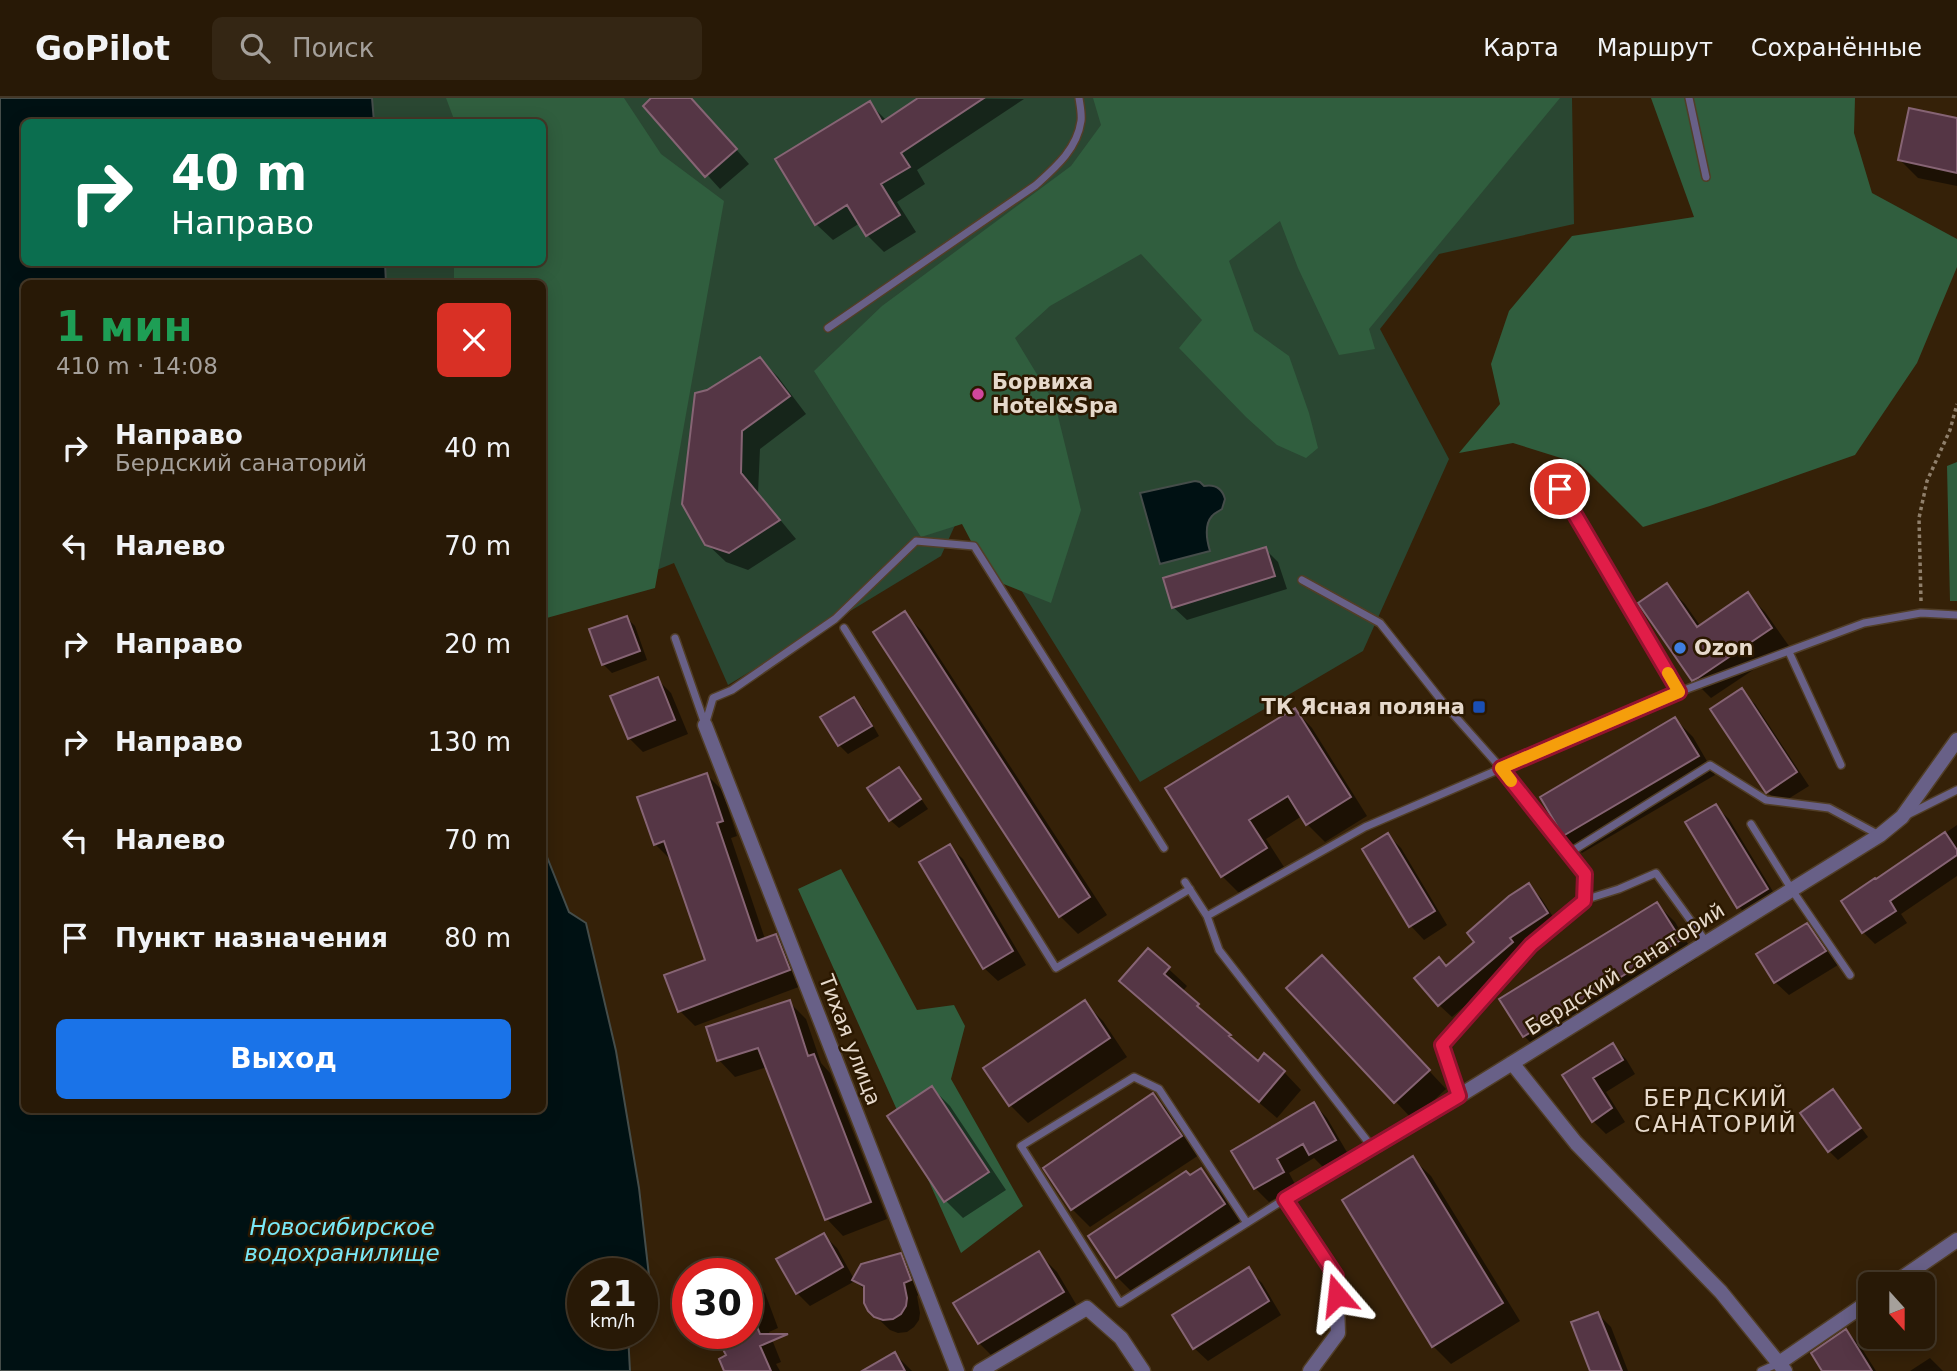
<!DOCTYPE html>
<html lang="ru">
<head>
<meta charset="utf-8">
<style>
	body { margin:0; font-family:"DejaVu Sans",sans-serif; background:#342614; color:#f1f3f6; height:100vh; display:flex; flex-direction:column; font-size:26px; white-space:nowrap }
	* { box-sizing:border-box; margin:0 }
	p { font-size:23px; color:#a5a09b }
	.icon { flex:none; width:38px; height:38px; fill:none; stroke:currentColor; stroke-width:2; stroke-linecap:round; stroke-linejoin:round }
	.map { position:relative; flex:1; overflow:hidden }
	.drawer { position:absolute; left:21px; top:182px; width:525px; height:833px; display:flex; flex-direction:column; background:#281906; border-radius:10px; box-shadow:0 4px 18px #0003,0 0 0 2px #443828 }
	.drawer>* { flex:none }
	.hud { position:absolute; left:21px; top:21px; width:525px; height:147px; border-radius:10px; box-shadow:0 4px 18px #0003,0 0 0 2px #443828; background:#0b6e4f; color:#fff; overflow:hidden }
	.needle { width:46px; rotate:159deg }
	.fabs { position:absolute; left:1858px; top:1174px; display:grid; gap:14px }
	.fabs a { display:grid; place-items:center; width:77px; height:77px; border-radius:10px; background:#281906; box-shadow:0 4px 18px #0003,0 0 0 2px #443828; font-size:35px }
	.speed { position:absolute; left:567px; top:1160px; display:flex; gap:14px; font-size:35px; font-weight:700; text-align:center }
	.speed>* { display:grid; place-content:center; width:91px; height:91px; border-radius:50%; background:#281906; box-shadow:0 4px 18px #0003,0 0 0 2px #443828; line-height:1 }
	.speed small { font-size:18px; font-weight:400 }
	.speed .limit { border:10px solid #d22; background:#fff; color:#111 }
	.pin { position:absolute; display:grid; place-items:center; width:60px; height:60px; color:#fff; margin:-30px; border:4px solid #fff; border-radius:50%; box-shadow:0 2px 7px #0007 }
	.me { position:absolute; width:77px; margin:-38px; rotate:343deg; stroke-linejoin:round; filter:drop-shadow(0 0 5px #0008) }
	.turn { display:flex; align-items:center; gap:24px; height:147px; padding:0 35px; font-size:32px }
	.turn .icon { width:91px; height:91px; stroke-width:2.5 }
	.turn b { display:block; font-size:49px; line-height:60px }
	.round { display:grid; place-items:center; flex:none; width:74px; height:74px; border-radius:10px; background:#342614 }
	.headline { display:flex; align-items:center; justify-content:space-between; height:119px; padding:0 35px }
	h1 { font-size:42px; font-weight:700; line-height:52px; color:#1e9e55 }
	.action { display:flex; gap:14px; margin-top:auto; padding:14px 35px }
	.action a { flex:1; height:80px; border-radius:10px; background:#1a73e8; color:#fff; font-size:28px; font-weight:700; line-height:80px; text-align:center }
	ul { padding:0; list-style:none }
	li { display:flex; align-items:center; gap:21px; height:98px; padding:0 35px }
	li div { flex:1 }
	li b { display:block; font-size:26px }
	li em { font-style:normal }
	header { display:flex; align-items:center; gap:42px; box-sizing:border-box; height:98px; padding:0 35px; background:#281906; border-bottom:2px solid #443828 }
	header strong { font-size:33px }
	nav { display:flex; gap:38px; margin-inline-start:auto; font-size:24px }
	.search { width:490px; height:63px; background:#342614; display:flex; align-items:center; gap:18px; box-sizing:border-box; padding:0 24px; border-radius:10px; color:#a5a09b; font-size:26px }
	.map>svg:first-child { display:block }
</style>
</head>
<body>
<header>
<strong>GoPilot</strong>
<div class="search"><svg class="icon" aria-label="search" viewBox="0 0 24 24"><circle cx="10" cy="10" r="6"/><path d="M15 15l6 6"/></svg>Поиск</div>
<nav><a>Карта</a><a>Маршрут</a><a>Сохранённые</a></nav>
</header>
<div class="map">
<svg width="1957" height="1273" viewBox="0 0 1957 1273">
	<rect width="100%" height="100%" fill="#352108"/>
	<path fill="#2a4732" d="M 372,0 L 1572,0 L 1574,126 L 1439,156 L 1380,231 L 1449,361 L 1363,553 L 1140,684 L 966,403 L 941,458 L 728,587 L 674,465 L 543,518 L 542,186 L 386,185 L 385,165 L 542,164 L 542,24 L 374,24 Z"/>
	<path fill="#305e3e" d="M 446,0 L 624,0 L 661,56 L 724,103 L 655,490 L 543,521 L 542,186 L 454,185 L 454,165 L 542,164 L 542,24 L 455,24 Z
		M 1093,0 L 1560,0 L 1369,231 L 1375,251 L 1339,257 L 1298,170 L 1280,123 L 1229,163 L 1254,233 L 1289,258 L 1309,315 L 1318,350 L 1306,360 L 1277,347 L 1246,319 L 1179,250 L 1202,222 L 1141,156 L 1050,208 L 1015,240 L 1055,306 L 1081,412 L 1051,505 L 991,481 L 962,426 L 921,439 L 814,273 L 882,208 L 1071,68 L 1101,27 Z
		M 1651,0 L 1855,0 L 1854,35 L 1872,95 L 1957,141 L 1957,169 L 1917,265 L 1855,357 L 1710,408 L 1643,429 L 1580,366 L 1513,345 L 1459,355 L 1500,306 L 1491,266 L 1509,213 L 1572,138 L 1694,119 Z
		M 1957,364 L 1957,503 L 1950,503 L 1947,368 Z
		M 841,771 L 917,912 L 954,907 L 965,928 L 951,981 L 1023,1108 L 961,1155 L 798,791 Z"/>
	<path fill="#001113" stroke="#454d4a" stroke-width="2" d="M 0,0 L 372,0 L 374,24 L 24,24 L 24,164 L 385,165 L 386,185 L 24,186 L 24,1012 L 542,1012 L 543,749 L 569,814 L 586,825 L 616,953 L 639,1090 L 652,1204 L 642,1201 L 642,1176 L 583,1176 L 583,1236 L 628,1236 L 630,1273 L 0,1273 Z
		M 1195,383 L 1200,384 L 1204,388 C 1215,386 1222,390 1225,401 L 1222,411 C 1218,414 1214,415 1212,418 C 1204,427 1207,443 1210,453 L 1160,466 L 1140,395 Z"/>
	<path fill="#0007" d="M 654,0 L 691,0 L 749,66 L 720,91 L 645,8 Z
		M 921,0 L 1024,1 L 917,72 L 925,86 L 897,104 L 916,134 L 884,154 L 867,137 L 860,125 L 833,142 L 816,126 L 869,5 L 887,23 Z
		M 1957,22 L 1957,88 L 1918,80 L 1900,62 Z
		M 760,261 L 778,279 L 806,316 L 760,351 L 758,395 L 796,441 L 748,472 L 726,464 L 707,446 L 708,293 Z
		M 1265,451 L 1278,464 L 1287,491 L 1187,522 L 1173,509 Z
		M 1667,488 L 1685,506 L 1701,529 L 1747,496 L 1765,514 L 1789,548 L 1711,600 L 1693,582 Z
		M 905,516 L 922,533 L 1107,817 L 1078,836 L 1060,818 Z
		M 627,520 L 635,528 L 647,562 L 612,575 L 603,566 Z
		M 658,582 L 671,595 L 688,636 L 643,654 L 629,640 Z
		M 1741,593 L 1755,606 L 1809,688 L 1780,706 L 1766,693 Z
		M 854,601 L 863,610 L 879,638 L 848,656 L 839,647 L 823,620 Z
		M 1295,612 L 1312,630 L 1367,718 L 1325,744 L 1307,726 L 1302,718 L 1266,741 L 1284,769 L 1240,796 L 1222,778 Z
		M 1675,621 L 1693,639 L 1715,677 L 1582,755 L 1564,737 Z
		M 899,671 L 907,680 L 928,711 L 899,730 L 890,722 Z
		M 707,677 L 722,692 L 737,738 L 731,740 L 765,841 L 776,838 L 791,853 L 804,887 L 695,928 L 680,913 L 707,863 L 670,761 L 655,746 Z
		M 1715,708 L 1729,721 L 1780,805 L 1752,822 L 1739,809 Z
		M 1957,727 L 1957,778 L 1901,816 L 1907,825 L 1875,846 L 1863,834 L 1876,783 Z
		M 1388,737 L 1401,750 L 1447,827 L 1424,842 L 1411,828 L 1364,751 Z
		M 949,748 L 963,761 L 1026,867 L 998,883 L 984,870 Z
		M 1528,787 L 1541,800 L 1559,828 L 1521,853 L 1524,857 L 1452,919 L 1439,907 L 1447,870 L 1477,844 Z
		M 1657,806 L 1675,824 L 1697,861 L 1542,956 L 1524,938 Z
		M 1807,827 L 1820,841 L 1838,867 L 1789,897 L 1775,884 Z
		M 1148,852 L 1187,888 L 1182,894 L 1247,955 L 1258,965 L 1284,974 L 1301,992 L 1277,1020 L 1139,901 L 1121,883 Z
		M 1340,877 L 1446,991 L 1413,1022 L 1289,890 Z
		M 789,904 L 806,921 L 821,965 L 830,975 L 887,1121 L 843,1138 L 827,1121 L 767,969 L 735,979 L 719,962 Z
		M 1085,905 L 1103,923 L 1127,959 L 1028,1025 L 1010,1007 Z
		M 1613,948 L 1626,961 L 1635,976 L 1606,994 L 1625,1024 L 1606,1036 L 1593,1023 L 1565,978 Z
		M 932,990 L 950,1008 L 1006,1092 L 963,1120 L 945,1102 Z
		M 1833,994 L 1841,1002 L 1868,1039 L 1838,1062 L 1829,1053 L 1802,1016 Z
		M 1153,998 L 1171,1015 L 1199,1057 L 1090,1129 L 1072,1111 Z
		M 1314,1006 L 1327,1020 L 1348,1056 L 1324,1070 L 1314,1060 L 1289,1075 L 1296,1088 L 1269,1104 L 1255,1090 L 1234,1053 Z
		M 1413,1061 L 1431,1078 L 1520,1223 L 1451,1266 L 1433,1248 Z
		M 1201,1072 L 1219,1090 L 1242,1125 L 1135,1197 L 1117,1179 Z
		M 824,1137 L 837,1150 L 854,1181 L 900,1157 L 914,1171 L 923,1195 L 917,1198 L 920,1215 L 919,1222 L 914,1229 L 907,1234 L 898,1235 L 890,1232 L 869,1212 L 866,1193 L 855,1183 L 810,1208 L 797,1195 Z
		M 1039,1156 L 1057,1174 L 1080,1213 L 997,1263 L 979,1245 Z
		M 1248,1172 L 1262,1185 L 1281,1217 L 1208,1263 L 1194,1250 Z
		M 747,1177 L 765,1195 L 778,1230 L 769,1234 L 781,1264 L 776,1266 L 780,1273 L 726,1273 L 728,1258 L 717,1236 L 747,1236 Z
		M 1598,1216 L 1611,1229 L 1628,1273 L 1592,1273 Z
		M 1846,1233 L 1859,1246 L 1876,1273 L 1824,1273 Z
		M 895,1256 L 912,1273 L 866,1273 Z
		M 1930,1260 L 1943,1273 L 1910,1273 Z"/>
	<path fill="#553645" stroke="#866474" stroke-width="2" d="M 651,0 L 691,0 L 737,51 L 705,79 L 643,8 Z
		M 918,0 L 984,0 L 901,55 L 910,69 L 881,86 L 900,117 L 866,138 L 847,107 L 815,127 L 775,61 L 870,3 L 882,24 Z
		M 1909,10 L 1957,20 L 1957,75 L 1898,62 Z
		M 760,259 L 790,298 L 742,333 L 741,375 L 780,422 L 729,455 L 705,447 L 682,406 L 695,295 L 707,292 Z
		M 1266,449 L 1275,478 L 1172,510 L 1163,480 Z
		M 1667,485 L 1697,529 L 1748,494 L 1772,530 L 1698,580 L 1692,583 L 1638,505 Z
		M 905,513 L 1090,799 L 1059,819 L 873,534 Z
		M 627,518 L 640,553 L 602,567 L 589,531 Z
		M 658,579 L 675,622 L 628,641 L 610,598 Z
		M 1742,590 L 1797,674 L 1766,695 L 1710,611 Z
		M 854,599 L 872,628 L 838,648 L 820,619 Z
		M 1295,610 L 1351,699 L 1306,727 L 1288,698 L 1249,722 L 1267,750 L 1221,779 L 1165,690 Z
		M 1675,619 L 1699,658 L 1563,738 L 1540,699 Z
		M 899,669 L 921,701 L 889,723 L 867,690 Z
		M 707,675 L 723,723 L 717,725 L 757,843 L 776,836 L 790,872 L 678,914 L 664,877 L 705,862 L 664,743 L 654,747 L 637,699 Z
		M 1716,706 L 1768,791 L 1737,810 L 1685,724 Z
		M 1945,734 L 1957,752 L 1957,757 L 1890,803 L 1896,813 L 1862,835 L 1841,803 L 1875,780 L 1876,781 Z
		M 1388,735 L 1435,813 L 1409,829 L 1362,751 Z
		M 950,746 L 1013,853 L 983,871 L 919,764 Z
		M 1529,785 L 1548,815 L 1510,840 L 1513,844 L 1438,908 L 1414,880 L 1439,859 L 1446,868 L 1474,844 L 1467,835 L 1509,798 Z
		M 1657,804 L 1681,842 L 1523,939 L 1499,901 Z
		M 1807,825 L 1826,853 L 1774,885 L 1756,856 Z
		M 1148,850 L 1170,869 L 1164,876 L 1199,906 L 1197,908 L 1231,937 L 1229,938 L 1258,963 L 1264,955 L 1285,973 L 1259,1004 L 1119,883 Z
		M 1322,857 L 1430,972 L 1394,1005 L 1286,890 Z
		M 790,902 L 808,958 L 814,956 L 871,1104 L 825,1122 L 758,950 L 717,963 L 706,929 Z
		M 1085,902 L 1110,940 L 1009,1008 L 983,970 Z
		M 1613,945 L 1623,962 L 1593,980 L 1612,1010 L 1592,1024 L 1562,977 Z
		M 932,988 L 989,1074 L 944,1104 L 887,1018 Z
		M 1833,991 L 1861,1030 L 1828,1054 L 1800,1015 Z
		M 1153,995 L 1182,1038 L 1071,1112 L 1043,1070 Z
		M 1314,1004 L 1336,1042 L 1309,1057 L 1303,1046 L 1277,1061 L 1284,1074 L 1254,1091 L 1231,1053 Z
		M 1413,1058 L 1503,1205 L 1432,1249 L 1342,1102 Z
		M 1201,1070 L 1225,1106 L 1116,1180 L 1088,1138 L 1186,1073 L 1190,1077 Z
		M 824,1135 L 843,1169 L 796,1196 L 776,1161 Z
		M 1039,1153 L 1064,1194 L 978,1246 L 953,1205 Z
		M 901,1155 L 911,1182 L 904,1185 L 907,1200 L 906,1208 L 901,1216 L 893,1221 L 883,1222 L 874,1219 L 868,1213 L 864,1205 L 864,1188 L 852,1182 L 861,1166 Z
		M 1249,1169 L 1269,1203 L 1193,1251 L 1172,1217 Z
		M 747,1205 L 760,1236 L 788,1236 L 760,1248 L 771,1273 L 724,1273 L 719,1261 L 726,1257 L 715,1236 L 747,1236 Z
		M 1598,1214 L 1622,1273 L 1590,1273 L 1571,1224 Z
		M 1846,1231 L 1872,1273 L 1822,1273 L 1811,1255 Z
		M 895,1254 L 905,1273 L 862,1273 Z"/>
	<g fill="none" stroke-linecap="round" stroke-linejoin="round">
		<g stroke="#513e27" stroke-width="10">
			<path id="lane" d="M 1689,0 L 1706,79
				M 828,230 L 1036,87 C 1056,69 1077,51 1081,23 C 1082,16 1080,7 1079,0
				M 1547,369 L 1679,594
				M 1302,482 L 1380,525 L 1445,607 L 1501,670 L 1585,776 L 1584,802 L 1531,847 L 1442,947 L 1459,997
				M 844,530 L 1056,870 L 1190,791
				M 675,540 L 705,626
				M 1789,554 L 1841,667
				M 705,627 L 713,600 L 732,592 L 835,521 L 916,443 L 974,448 L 1164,750
				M 1909,716 L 1957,692
				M 1751,726 L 1792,792 L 1850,877
				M 1569,755 L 1710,667 L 1766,702 L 1829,710 L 1879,737
				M 1185,784 L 1207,818
				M 1584,802 L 1619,791 L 1656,775 L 1707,845
				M 1372,1049 L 1219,852 L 1207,818 L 1365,729 L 1679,594 L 1864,525 L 1921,515 L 1957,517
				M 1247,1125 L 1159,991 L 1134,979 L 1021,1048 L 1120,1205 L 1285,1101
				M 1761,1273 L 1779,1265"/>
		</g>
		<g stroke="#513e27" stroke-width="17">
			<path id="street" d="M 705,627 L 957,1273
				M 1512,965 L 1576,1045 L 1721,1194 L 1785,1273
				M 1893,1186 L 1957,1142
				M 1779,1265 L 1871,1202
				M 980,1273 L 1087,1210 L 1121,1240 L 1143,1273
				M 1310,1273 L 1338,1235 L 1336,1178 L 1285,1101 L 1459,998 L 1880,737 L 1902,719 L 1957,642"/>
		</g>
		<path stroke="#90806c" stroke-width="3.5" stroke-dasharray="3.5 3.5" stroke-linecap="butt" d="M 1921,503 L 1919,420 L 1927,383 L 1950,332 L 1957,306"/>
		<use href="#lane" stroke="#686087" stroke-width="7"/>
		<use href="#street" stroke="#686087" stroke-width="14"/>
	</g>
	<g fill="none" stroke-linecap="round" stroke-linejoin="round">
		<g stroke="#92132f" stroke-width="18">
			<path id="route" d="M 1337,1197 L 1336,1178 L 1285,1101 L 1459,998 L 1442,947 L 1531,847 L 1584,803 L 1585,776 L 1501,670 L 1679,594 L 1560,391"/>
		</g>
		<use href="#route" stroke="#e11d48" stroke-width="12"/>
		<path stroke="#f59e0b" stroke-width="12" d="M 1511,683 L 1501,670 L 1679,594 L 1668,575"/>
	</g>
	<circle fill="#d1479c" stroke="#2b1800" stroke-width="2.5" cx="978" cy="296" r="7"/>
	<circle fill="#3f7fe0" stroke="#2b1800" stroke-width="2.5" cx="1680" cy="550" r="7"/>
	<rect fill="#1a4fb4" stroke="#2b1800" stroke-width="2.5" x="1472" y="602" width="14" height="14" rx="3.5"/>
	<g text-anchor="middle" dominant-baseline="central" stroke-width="5" stroke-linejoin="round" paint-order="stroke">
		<g font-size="21" font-weight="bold" fill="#e6d9cb" stroke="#2b1800" text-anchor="start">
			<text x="992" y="284">Борвиха<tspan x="992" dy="24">Hotel&amp;Spa</tspan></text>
			<text x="1694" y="550">Ozon</text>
			<text x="1465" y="609" text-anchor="end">ТК Ясная поляна</text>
		</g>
		<g font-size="21" fill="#e6d9cb" stroke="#2b1800">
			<text transform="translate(1625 871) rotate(-32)">Бердский санаторий</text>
			<text transform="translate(850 942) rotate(69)">Тихая улица</text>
		</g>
		<g font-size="23" letter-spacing="2" fill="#e6d9cb" stroke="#2b1800">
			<text x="1716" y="1000">БЕРДСКИЙ<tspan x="1716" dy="26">САНАТОРИЙ</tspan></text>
		</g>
		<g font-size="23" font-style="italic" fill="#79e9f7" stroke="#2b1800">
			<text x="342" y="1129">Новосибирское<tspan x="342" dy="26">водохранилище</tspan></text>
		</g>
	</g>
</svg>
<div class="fabs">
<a><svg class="needle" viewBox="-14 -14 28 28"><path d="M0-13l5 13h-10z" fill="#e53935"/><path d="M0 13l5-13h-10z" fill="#a5a09b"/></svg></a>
</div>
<div class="speed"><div>21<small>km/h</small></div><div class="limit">30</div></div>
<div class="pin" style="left:1560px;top:391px;background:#d93025"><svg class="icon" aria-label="arrive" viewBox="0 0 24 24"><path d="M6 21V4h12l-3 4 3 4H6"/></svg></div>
<svg class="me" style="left:1337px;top:1197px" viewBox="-20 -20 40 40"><path d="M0-17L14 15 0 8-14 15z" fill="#e11d48" stroke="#fff" stroke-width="4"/></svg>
<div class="hud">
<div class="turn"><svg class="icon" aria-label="right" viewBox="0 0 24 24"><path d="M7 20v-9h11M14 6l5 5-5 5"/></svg><div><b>40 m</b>Направо</div></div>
</div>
<section class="drawer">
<div class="headline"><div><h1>1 мин</h1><p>410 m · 14:08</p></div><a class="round" style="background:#d93025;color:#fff"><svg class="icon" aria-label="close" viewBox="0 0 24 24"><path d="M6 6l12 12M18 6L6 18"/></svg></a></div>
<ul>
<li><svg class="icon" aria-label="right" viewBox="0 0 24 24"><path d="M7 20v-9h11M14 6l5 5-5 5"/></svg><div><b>Направо</b><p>Бердский санаторий</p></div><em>40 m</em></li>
<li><svg class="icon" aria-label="left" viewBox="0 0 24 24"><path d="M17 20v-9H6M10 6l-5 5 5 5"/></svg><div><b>Налево</b></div><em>70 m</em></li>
<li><svg class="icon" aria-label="right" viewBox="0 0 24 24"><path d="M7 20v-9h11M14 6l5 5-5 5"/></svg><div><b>Направо</b></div><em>20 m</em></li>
<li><svg class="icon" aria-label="right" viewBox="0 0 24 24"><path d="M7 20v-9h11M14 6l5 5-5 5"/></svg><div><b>Направо</b></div><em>130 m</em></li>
<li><svg class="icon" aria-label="left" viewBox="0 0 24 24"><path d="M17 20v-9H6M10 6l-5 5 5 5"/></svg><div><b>Налево</b></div><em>70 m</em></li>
<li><svg class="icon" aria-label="arrive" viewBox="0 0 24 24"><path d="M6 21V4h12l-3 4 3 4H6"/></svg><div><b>Пункт назначения</b></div><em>80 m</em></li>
</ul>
<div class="action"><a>Выход</a></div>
</section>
</div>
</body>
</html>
